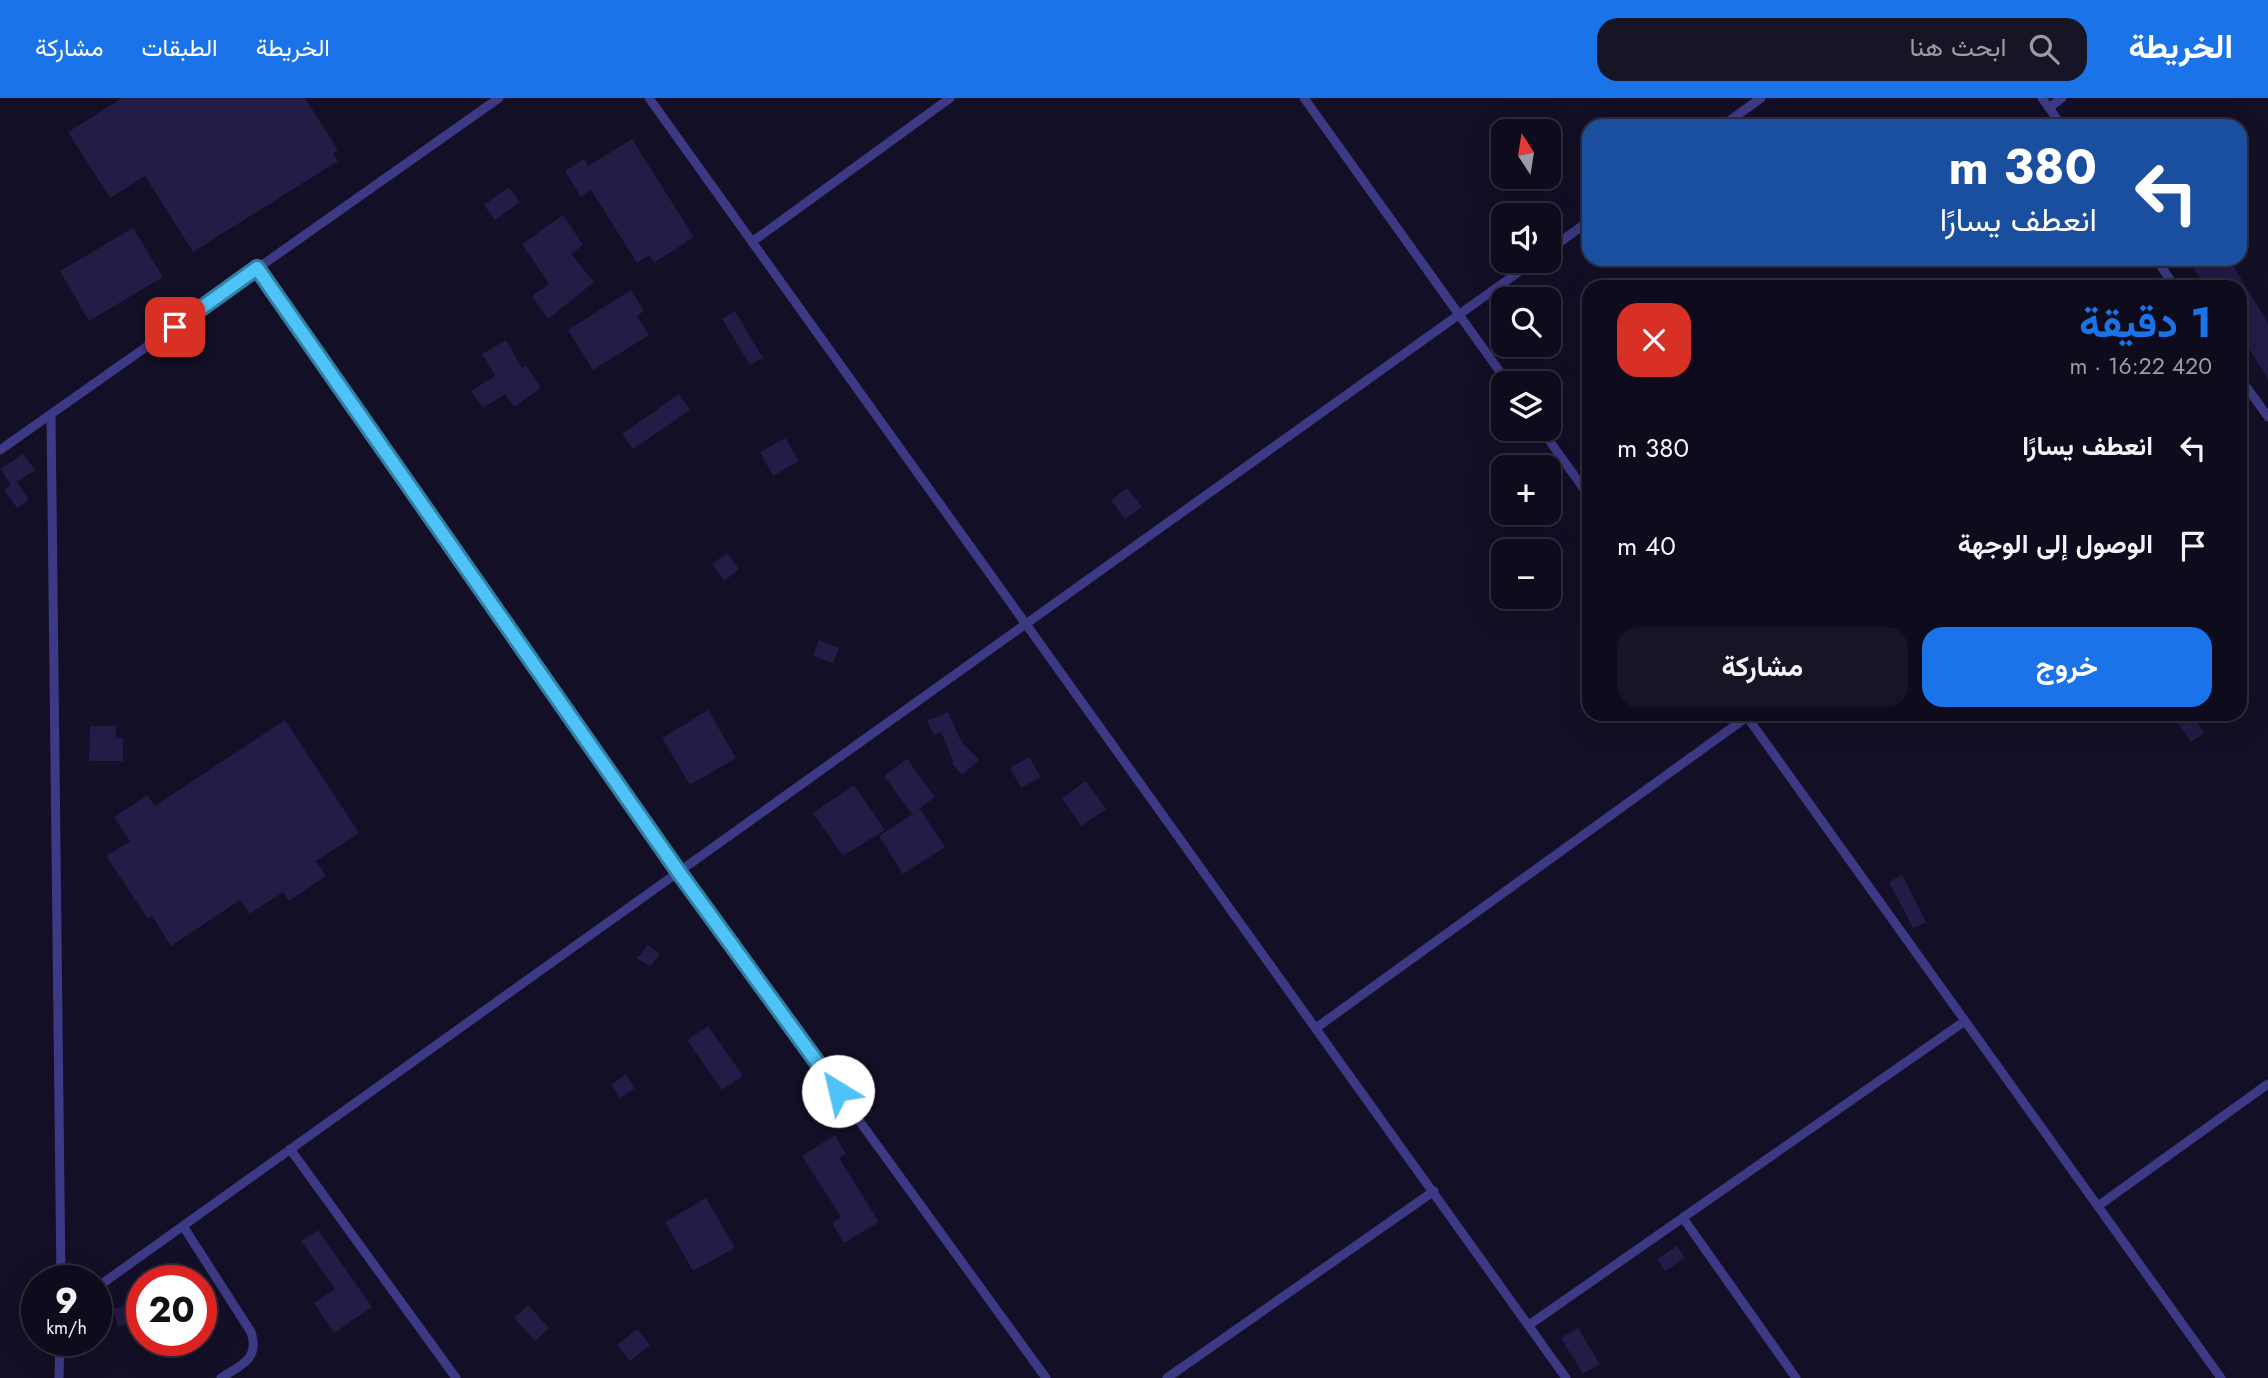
<!DOCTYPE html>
<html lang="ar">
<head>
<meta charset="utf-8">
<style>
	body { margin:0; font-family:Jost,Vazirmatn,sans-serif; background:#171425; color:#f1f3f6; direction:rtl; height:100vh; display:flex; flex-direction:column; font-size:26px; white-space:nowrap }
	* { box-sizing:border-box; margin:0 }
	p { font-size:23px; color:#9b9ba3 }
	.icon { flex:none; width:38px; height:38px; fill:none; stroke:currentColor; stroke-width:2; stroke-linecap:round; stroke-linejoin:round }
	.map { position:relative; flex:1; overflow:hidden; direction:ltr }
	.details { position:absolute; left:1582px; top:182px; width:665px; height:441px; display:flex; flex-direction:column; background:#0e0b1c; border-radius:21px; box-shadow:0 7px 28px #0002,0 0 0 2px #2e2b3b; direction:rtl }
	.details>* { flex:none }
	.banner { position:absolute; left:1582px; top:21px; width:665px; height:147px; border-radius:21px; box-shadow:0 7px 28px #0002,0 0 0 2px #2e2b3b; direction:rtl; background:#1a4fa0; color:#fff; overflow:hidden }
	.needle { width:46px; rotate:348deg }
	.controls { position:absolute; left:1491px; top:21px; display:grid; gap:14px }
	.controls a { display:grid; place-items:center; width:70px; height:70px; border-radius:14px; background:#0e0b1c; box-shadow:0 7px 28px #0002,0 0 0 2px #2e2b3b; font-size:35px }
	.speed { position:absolute; left:21px; top:1167px; display:flex; gap:14px; font-size:35px; font-weight:700; text-align:center }
	.speed>* { display:grid; place-content:center; width:91px; height:91px; border-radius:50%; background:#0e0b1c; box-shadow:0 7px 28px #0002,0 0 0 2px #2e2b3b; line-height:1 }
	.speed small { font-size:18px; font-weight:400 }
	.speed .limit { border:10px solid #d22; background:#fff; color:#111 }
	.pin { position:absolute; display:grid; place-items:center; width:60px; height:60px; color:#fff; margin:-30px; border-radius:14px; box-shadow:0 4px 10px #0006 }
	.me { position:absolute; width:77px; margin:-38px; rotate:324deg; stroke-linejoin:round; filter:drop-shadow(0 0 5px #0008) }
	.turn { display:flex; align-items:center; gap:24px; height:147px; padding:0 35px; font-size:32px }
	.turn .icon { width:91px; height:91px; stroke-width:2.5 }
	.turn b { display:block; font-size:49px; line-height:60px }
	.round { display:grid; place-items:center; flex:none; width:74px; height:74px; border-radius:21px; background:#171425 }
	.headline { display:flex; align-items:center; justify-content:space-between; height:119px; padding:0 35px }
	h1 { font-size:42px; font-weight:700; line-height:52px; color:#1a73e8 }
	.action { display:flex; gap:14px; margin-top:auto; padding:14px 35px }
	.action a { flex:1; height:80px; border-radius:21px; background:#1a73e8; color:#fff; font-size:28px; font-weight:700; line-height:80px; text-align:center }
	.action a+a { background:#171425; color:#f1f3f6 }
	ul { padding:0; list-style:none }
	li { display:flex; align-items:center; gap:21px; height:98px; padding:0 35px }
	li div { flex:1 }
	li b { display:block; font-size:26px }
	li em { font-style:normal }
	header { display:flex; align-items:center; gap:42px; box-sizing:border-box; height:98px; padding:0 35px; background:#1a73e8; color:#fff }
	header strong { font-size:33px }
	nav { display:flex; gap:38px; margin-inline-start:auto; font-size:24px }
	.search { width:490px; height:63px; background:#171425; display:flex; align-items:center; gap:18px; box-sizing:border-box; padding:0 24px; border-radius:21px; color:#9b9ba3; font-size:26px }
	.map>svg:first-child { display:block }
</style>
</head>
<body>
<header>
<strong>الخريطة</strong>
<div class="search"><svg class="icon" aria-label="search" viewBox="0 0 24 24"><circle cx="10" cy="10" r="6"/><path d="M15 15l6 6"/></svg>ابحث هنا</div>
<nav><a>الخريطة</a><a>الطبقات</a><a>مشاركة</a></nav>
</header>
<div class="map">
<svg width="2268" height="1280" viewBox="0 0 2268 1280">
	<rect width="100%" height="100%" fill="#130f26"/>
	<path fill="#241b47" d="M 122,0 L 305,0 L 338,52 L 333,56 L 338,63 L 193,154 L 145,78 L 110,100 L 68,34 Z
		M 632,41 L 694,139 L 654,165 L 649,157 L 637,165 L 591,92 L 581,99 L 565,73 L 584,61 L 588,68 Z
		M 509,89 L 520,104 L 495,122 L 484,107 Z
		M 563,117 L 583,147 L 571,156 L 594,184 L 548,221 L 532,198 L 549,186 L 522,146 Z
		M 133,130 L 163,179 L 89,223 L 60,173 Z
		M 2188,161 L 2229,161 L 2268,225 L 2268,281 L 2240,237 L 2240,189 L 2205,189 Z
		M 631,192 L 644,213 L 637,218 L 649,237 L 593,272 L 568,232 Z
		M 735,213 L 763,260 L 750,267 L 722,221 Z
		M 506,242 L 522,270 L 526,267 L 541,290 L 514,309 L 505,296 L 483,310 L 471,293 L 495,278 L 482,256 Z
		M 679,296 L 690,312 L 633,351 L 622,336 Z
		M 785,340 L 799,363 L 773,378 L 760,354 Z
		M 23,356 L 35,372 L 17,384 L 29,402 L 17,410 L 4,392 L 11,387 L 0,371 Z
		M 1127,390 L 1142,409 L 1125,421 L 1111,402 Z
		M 727,455 L 739,471 L 724,483 L 712,466 Z
		M 819,542 L 839,550 L 833,565 L 813,558 Z
		M 708,612 L 736,660 L 690,687 L 662,640 Z
		M 948,614 L 961,643 L 979,662 L 962,677 L 952,666 L 954,665 L 941,634 L 934,637 L 927,623 Z
		M 2192,617 L 2204,635 L 2191,644 L 2178,625 Z
		M 285,622 L 359,735 L 316,763 L 326,778 L 289,803 L 283,794 L 250,816 L 240,802 L 171,848 L 152,818 L 148,821 L 106,758 L 130,743 L 114,719 L 147,697 L 155,708 Z
		M 90,628 L 116,628 L 116,640 L 123,640 L 123,663 L 89,663 Z
		M 1029,659 L 1041,679 L 1021,690 L 1010,670 Z
		M 907,661 L 935,699 L 912,716 L 884,678 Z
		M 1086,683 L 1106,711 L 1081,728 L 1062,700 Z
		M 854,687 L 885,732 L 843,758 L 813,715 Z
		M 920,711 L 945,749 L 903,776 L 879,738 Z
		M 1902,777 L 1926,824 L 1913,830 L 1889,784 Z
		M 648,847 L 660,856 L 650,869 L 637,860 Z
		M 708,928 L 743,978 L 722,992 L 687,942 Z
		M 626,976 L 635,990 L 620,1000 L 611,987 Z
		M 835,1037 L 846,1056 L 839,1060 L 879,1124 L 844,1145 L 832,1125 L 841,1119 L 802,1058 Z
		M 706,1100 L 735,1150 L 693,1173 L 665,1124 Z
		M 318,1132 L 372,1209 L 334,1235 L 314,1205 L 335,1191 L 301,1143 Z
		M 1677,1148 L 1685,1160 L 1665,1173 L 1657,1161 Z
		M 137,1204 L 142,1222 L 118,1229 L 113,1211 Z
		M 528,1207 L 549,1230 L 535,1243 L 514,1220 Z
		M 1578,1230 L 1600,1266 L 1583,1276 L 1561,1240 Z
		M 637,1231 L 650,1247 L 630,1263 L 617,1247 Z"/>
	<g fill="none" stroke-linecap="round" stroke-linejoin="round">
		<path stroke="#3d3a85" stroke-width="9" d="M 649,0 L 1566,1280
			M 1304,0 L 1508,285
			M 2042,0 L 2062,28
			M 2049,10 L 2062,0
			M 1722,28 L 1761,0
			M 752,144 L 950,0
			M 1549,152 L 1589,123
			M 2156,161 L 2175,189
			M 257,170 L 678,773 L 1046,1280
			M 2240,280 L 2268,319
			M 51,317 L 61,1183
			M 1541,331 L 1589,398
			M 0,352 L 499,0
			M 1745,616 L 2221,1280
			M 1316,930 L 1751,616
			M 290,1051 L 456,1280
			M 2098,1108 L 2268,986
			M 1683,1120 L 1796,1280
			M 183,1128 L 251,1234 C 260,1261 241,1267 221,1280
			M 96,1190 L 1534,163
			M 1529,1227 L 1965,923
			M 59,1280 L 60,1242
			M 1167,1280 L 1434,1093"/>
	</g>
	<g fill="none" stroke-linecap="round" stroke-linejoin="round">
		<g stroke="#337fa1" stroke-width="18">
			<path id="route" d="M 175,229 L 257,170 L 678,773 L 838,993"/>
		</g>
		<use href="#route" stroke="#4fc3f7" stroke-width="12"/>
	</g>
</svg>
<div class="controls">
<a><svg class="needle" viewBox="-14 -14 28 28"><path d="M0-13l5 13h-10z" fill="#e53935"/><path d="M0 13l5-13h-10z" fill="#9b9ba3"/></svg></a>
<a><svg class="icon" aria-label="sound" viewBox="0 0 24 24"><path d="M4 9h4l5-4v14l-5-4H4zM17 9q2 3 0 6"/></svg></a>
<a><svg class="icon" aria-label="search" viewBox="0 0 24 24"><circle cx="10" cy="10" r="6"/><path d="M15 15l6 6"/></svg></a>
<a><svg class="icon" aria-label="layers" viewBox="0 0 24 24"><path d="M12 4l9 5-9 5-9-5zM3 14l9 5 9-5"/></svg></a>
<a>+</a>
<a>−</a>
</div>
<div class="speed"><div>9<small>km/h</small></div><div class="limit">20</div></div>
<div class="pin" style="left:175px;top:229px;background:#d93025"><svg class="icon" aria-label="arrive" viewBox="0 0 24 24"><path d="M6 21V4h12l-3 4 3 4H6"/></svg></div>
<svg class="me" style="left:838px;top:993px" viewBox="-20 -20 40 40"><circle r="19" fill="#fff"/><path d="M0-13L10 11 0 6-10 11z" fill="#4fc3f7"/></svg>
<div class="banner">
<div class="turn"><svg class="icon" aria-label="left" viewBox="0 0 24 24"><path d="M17 20v-9H6M10 6l-5 5 5 5"/></svg><div><b>380 m</b>انعطف يسارًا</div></div>
</div>
<section class="details">
<div class="headline"><div><h1>1 دقيقة</h1><p>420 m · 16:22</p></div><a class="round" style="background:#d93025;color:#fff"><svg class="icon" aria-label="close" viewBox="0 0 24 24"><path d="M6 6l12 12M18 6L6 18"/></svg></a></div>
<ul>
<li><svg class="icon" aria-label="left" viewBox="0 0 24 24"><path d="M17 20v-9H6M10 6l-5 5 5 5"/></svg><div><b>انعطف يسارًا</b></div><em>380 m</em></li>
<li><svg class="icon" aria-label="arrive" viewBox="0 0 24 24"><path d="M6 21V4h12l-3 4 3 4H6"/></svg><div><b>الوصول إلى الوجهة</b></div><em>40 m</em></li>
</ul>
<div class="action"><a>خروج</a><a>مشاركة</a></div>
</section>
</div>
</body>
</html>
